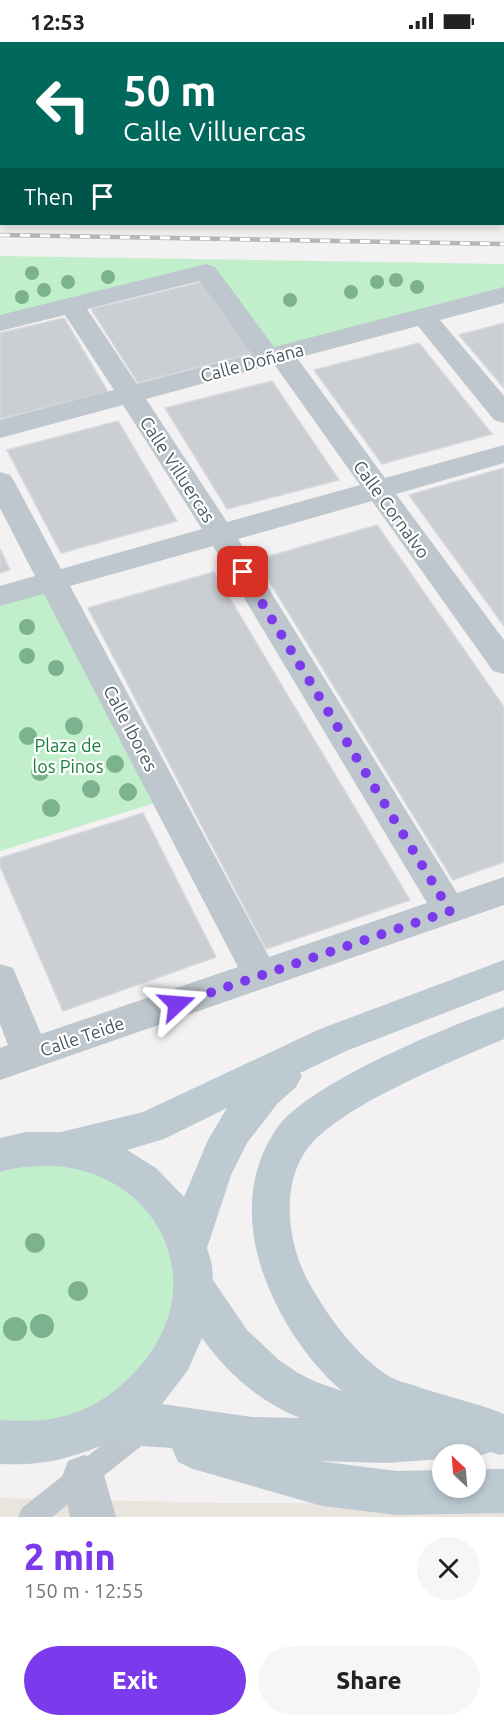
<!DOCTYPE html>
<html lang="en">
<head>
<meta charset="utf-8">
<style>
	body { margin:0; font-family:Ubuntu,sans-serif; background:#f6f6f6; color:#222; height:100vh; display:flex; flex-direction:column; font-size:22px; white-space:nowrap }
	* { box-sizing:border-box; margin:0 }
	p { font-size:20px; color:#767676 }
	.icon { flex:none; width:33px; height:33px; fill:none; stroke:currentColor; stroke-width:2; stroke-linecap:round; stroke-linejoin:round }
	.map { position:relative; height:1475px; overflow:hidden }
	.panel { display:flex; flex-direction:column; background:#fff; flex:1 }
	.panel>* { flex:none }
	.guide { position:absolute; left:0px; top:0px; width:504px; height:183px; box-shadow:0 3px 9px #0003; background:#00695c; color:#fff; overflow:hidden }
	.needle { width:39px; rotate:334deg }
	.tools { position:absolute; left:432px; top:1402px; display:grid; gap:12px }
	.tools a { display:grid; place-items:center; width:54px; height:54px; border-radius:50%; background:#fff; box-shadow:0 3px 9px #0003; font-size:30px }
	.pin { position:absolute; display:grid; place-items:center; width:51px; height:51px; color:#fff; margin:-26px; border-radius:12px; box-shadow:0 3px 9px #0006 }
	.me { position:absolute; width:66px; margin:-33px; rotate:71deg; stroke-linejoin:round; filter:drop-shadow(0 0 4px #0008) }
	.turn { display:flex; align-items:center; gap:21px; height:126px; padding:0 24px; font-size:27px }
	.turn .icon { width:78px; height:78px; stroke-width:2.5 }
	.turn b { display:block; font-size:42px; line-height:51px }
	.then { display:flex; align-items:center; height:57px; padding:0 24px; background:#0003; gap:12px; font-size:22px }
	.round { display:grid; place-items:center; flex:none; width:63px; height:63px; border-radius:32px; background:#f6f6f6 }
	.overview { display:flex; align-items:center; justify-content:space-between; height:102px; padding:0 24px }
	h1 { font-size:36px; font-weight:800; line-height:45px; color:#7c3aed }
	.button { display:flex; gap:12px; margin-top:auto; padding:12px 24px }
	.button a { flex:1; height:69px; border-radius:36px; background:#7c3aed; color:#fff; font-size:24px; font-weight:800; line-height:69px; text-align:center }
	.button a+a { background:#f6f6f6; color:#222 }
	.status { display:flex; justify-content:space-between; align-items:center; height:42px; padding:0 30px; background:#fff; direction:ltr }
	.status svg { height:16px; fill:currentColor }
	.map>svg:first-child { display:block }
</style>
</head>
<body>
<div class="status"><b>12:53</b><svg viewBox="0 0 49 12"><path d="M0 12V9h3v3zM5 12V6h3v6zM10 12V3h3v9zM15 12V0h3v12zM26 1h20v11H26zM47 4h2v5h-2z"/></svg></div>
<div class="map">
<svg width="504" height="1475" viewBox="0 0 504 1475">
	<rect width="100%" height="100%" fill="#f3f1f1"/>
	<path fill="#eae4de" d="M 0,1456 L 225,1461 L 504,1462 L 504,1475 L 0,1475 Z"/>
	<path fill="#c1efcb" d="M 0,214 L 504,222 L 504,253 L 268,315 L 206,230 L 0,281 Z
		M 54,538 L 168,757 L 0,809 L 0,554 Z
		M 39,1122 L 84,1126 L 125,1144 L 156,1174 L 173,1214 L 176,1259 L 161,1303 L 130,1342 L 87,1370 L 42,1381 L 0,1379 L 0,1130 Z"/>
	<path fill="#cbcfd3" stroke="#d5d8dc" stroke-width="1.5" d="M 202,240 L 253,311 L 138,341 L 91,267 Z
		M 64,276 L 108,350 L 0,377 L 0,291 Z
		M 504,281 L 504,346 L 459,293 Z
		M 419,301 L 492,392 L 382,422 L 314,328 Z
		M 272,339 L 339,438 L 227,467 L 165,366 Z
		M 118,379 L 177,479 L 61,511 L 7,408 Z
		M 504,426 L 504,584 L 409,453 Z
		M 377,483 L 504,665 L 504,820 L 453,838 L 256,518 Z
		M 0,507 L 10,528 L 0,531 Z
		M 214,530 L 410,858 L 266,907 L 88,566 Z
		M 143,771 L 216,915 L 63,969 L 0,824 L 0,816 Z"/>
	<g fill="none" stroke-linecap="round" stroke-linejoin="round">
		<path fill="#bdc7cd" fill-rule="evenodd" d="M 141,1375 L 150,1379 L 154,1388 L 150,1397 L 52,1475 L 18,1475 L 22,1466 L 132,1379 Z"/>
		<path fill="#bdc7cd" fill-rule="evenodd" d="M 259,0 L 281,0 L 282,2 L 260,2 Z
			M 502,146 L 504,146 L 504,161 L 502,161 Z
			M 206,222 L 215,225 L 274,305 L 504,245 L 504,261 L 440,278 L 504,354 L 504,381 L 494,378 L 418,284 L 297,316 L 385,436 L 504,403 L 504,421 L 396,452 L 504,598 L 504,632 L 493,629 L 372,459 L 238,497 L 457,851 L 504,835 L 504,863 L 0,1038 L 0,1006 L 8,1003 L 0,982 L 0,922 L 13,926 L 41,992 L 238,925 L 44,552 L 0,564 L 0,544 L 35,534 L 0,466 L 0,430 L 10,433 L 14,439 L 61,527 L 202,487 L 123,363 L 0,396 L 0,378 L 114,348 L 65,273 L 0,289 L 0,273 ZM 200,239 L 252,312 L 137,342 L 87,267 ZM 274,322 L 360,443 L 227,480 L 146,357 ZM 213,504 L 427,861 L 269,915 L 70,544 Z
			M 84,1413 L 100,1419 L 116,1475 L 70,1475 L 62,1435 L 68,1419 Z"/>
		<path fill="#bdcad2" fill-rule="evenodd" d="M 0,149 L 2,149 L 2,163 L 0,163 Z
			M 502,158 L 504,158 L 504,172 L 502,172 Z
			M 504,918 L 504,948 L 346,1009 L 300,1031 L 302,1034 L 296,1045 L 277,1062 L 247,1101 L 231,1133 L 207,1206 L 212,1223 L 213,1238 L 247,1288 L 279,1318 L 298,1331 L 316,1340 L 342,1349 C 305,1317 276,1271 261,1225 C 246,1177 248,1128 277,1086 C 309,1041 450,983 504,965 L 504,997 C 453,1019 335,1065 305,1110 C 281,1146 288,1201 307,1237 C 325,1271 357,1316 392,1336 C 398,1339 406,1341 413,1343 C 443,1354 475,1360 504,1372 L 504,1412 L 500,1413 L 491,1410 L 476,1415 L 442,1413 L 442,1417 L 386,1421 L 318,1419 L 397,1429 L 442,1428 L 442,1446 L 476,1446 L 476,1427 L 504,1427 L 504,1471 L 397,1473 L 322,1464 L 193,1427 L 178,1420 L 172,1406 L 126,1403 L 114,1398 C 74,1416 45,1424 0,1422 L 0,1378 C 53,1382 91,1373 129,1336 C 234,1234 137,1092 0,1130 L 0,1096 L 26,1090 L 61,1090 L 143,1070 L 320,987 ZM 227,1066 L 208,1098 L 184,1155 L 156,1126 L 127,1108 L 164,1097 ZM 202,1296 C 228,1332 259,1359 300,1376 L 252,1375 L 162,1362 L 188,1328 Z"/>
		<g stroke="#b3b7bb" stroke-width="4.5">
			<path id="rail" d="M 0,193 L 504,202"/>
		</g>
		<use href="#rail" stroke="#fff" stroke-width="3" stroke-dasharray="10" stroke-linecap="butt"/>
	</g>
	<g fill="#7cb28d">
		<circle cx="32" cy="231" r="7"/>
		<circle cx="108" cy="235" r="7"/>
		<circle cx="396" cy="238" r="7"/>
		<circle cx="68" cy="240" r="7"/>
		<circle cx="377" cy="240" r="7"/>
		<circle cx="417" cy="245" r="7"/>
		<circle cx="44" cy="248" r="7"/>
		<circle cx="351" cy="250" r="7"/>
		<circle cx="22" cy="255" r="7"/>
		<circle cx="290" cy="258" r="7"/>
		<circle cx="27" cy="585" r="8"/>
		<circle cx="27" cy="614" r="8"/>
		<circle cx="56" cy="626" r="8"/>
		<circle cx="74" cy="684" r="9"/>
		<circle cx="28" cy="694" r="9"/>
		<circle cx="115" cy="722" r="9"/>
		<circle cx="40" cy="730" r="9"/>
		<circle cx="91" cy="747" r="9"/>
		<circle cx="128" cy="750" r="9"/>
		<circle cx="51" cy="766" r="9"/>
		<circle cx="35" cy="1201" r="10"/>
		<circle cx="78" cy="1249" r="10"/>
		<circle cx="42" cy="1284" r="12"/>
		<circle cx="15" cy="1287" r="12"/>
	</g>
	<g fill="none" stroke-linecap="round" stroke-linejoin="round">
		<path stroke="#7c3aed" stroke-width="10" stroke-dasharray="0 18" d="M 177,962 L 450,869 L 243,530"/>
	</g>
	<g text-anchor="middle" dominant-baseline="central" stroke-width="4.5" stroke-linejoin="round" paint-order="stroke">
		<g font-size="18" fill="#49575e" stroke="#fff">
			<text transform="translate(252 320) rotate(-15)">Calle Doñana</text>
			<text transform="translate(178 427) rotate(57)">Calle Villuercas</text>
			<text transform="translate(392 467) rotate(54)">Calle Cornalvo</text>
			<text transform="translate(131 686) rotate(62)">Calle Ibores</text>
			<text transform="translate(82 994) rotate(-19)">Calle Teide</text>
		</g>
		<g font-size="18" fill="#1a7f3b" stroke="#fff">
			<text x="68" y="703">Plaza de<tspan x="68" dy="21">los Pinos</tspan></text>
		</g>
	</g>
</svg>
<div class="tools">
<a><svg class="needle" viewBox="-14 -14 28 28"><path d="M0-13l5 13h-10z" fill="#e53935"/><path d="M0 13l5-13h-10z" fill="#767676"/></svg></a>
</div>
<div class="pin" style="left:243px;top:530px;background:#d93025"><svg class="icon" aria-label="arrive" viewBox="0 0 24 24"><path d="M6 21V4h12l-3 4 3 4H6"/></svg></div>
<svg class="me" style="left:177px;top:962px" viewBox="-20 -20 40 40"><path d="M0-17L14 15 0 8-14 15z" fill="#7c3aed" stroke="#fff" stroke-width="4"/></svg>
<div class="guide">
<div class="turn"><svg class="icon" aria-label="left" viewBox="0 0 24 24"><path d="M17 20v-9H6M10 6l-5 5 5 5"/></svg><div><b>50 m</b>Calle Villuercas</div></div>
<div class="then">Then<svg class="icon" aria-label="arrive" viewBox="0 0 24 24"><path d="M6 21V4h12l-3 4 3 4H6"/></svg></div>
</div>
</div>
<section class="panel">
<div class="overview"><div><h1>2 min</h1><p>150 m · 12:55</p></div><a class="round"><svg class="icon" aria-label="close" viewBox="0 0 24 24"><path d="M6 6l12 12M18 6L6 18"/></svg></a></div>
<div class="button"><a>Exit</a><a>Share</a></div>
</section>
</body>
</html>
